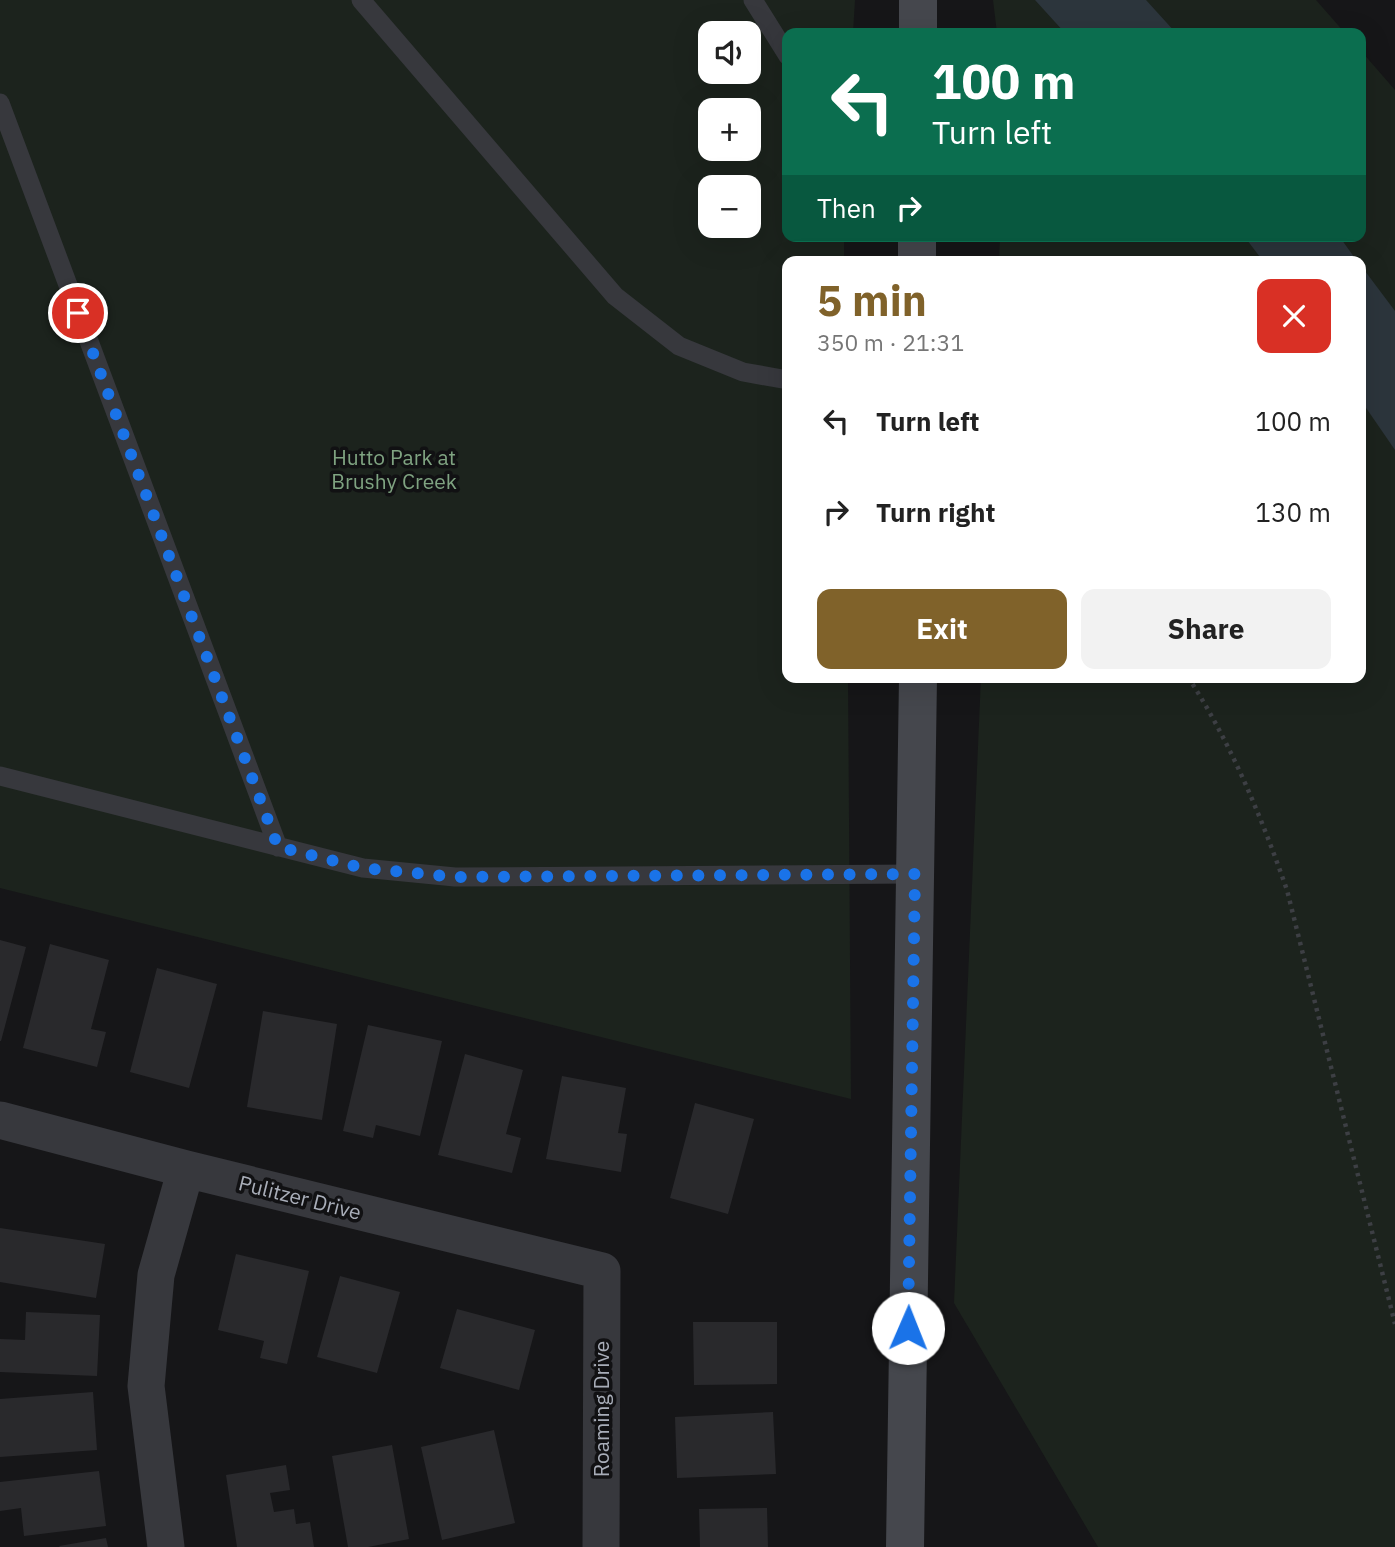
<!DOCTYPE html>
<html lang="en">
<head>
<meta charset="utf-8">
<style>
	body { margin:0; font-family:"IBM Plex Sans",sans-serif; background:#f2f2f2; color:#222; height:100vh; display:flex; flex-direction:column; font-size:26px; white-space:nowrap }
	* { box-sizing:border-box; margin:0 }
	p { font-size:23px; color:#767676 }
	.icon { flex:none; width:38px; height:38px; fill:none; stroke:currentColor; stroke-width:2; stroke-linecap:round; stroke-linejoin:round }
	.map { position:relative; flex:1; overflow:hidden }
	.drawer { position:absolute; left:782px; top:256px; width:584px; height:427px; display:flex; flex-direction:column; background:#fff; border-radius:14px; box-shadow:0 7px 28px #0002 }
	.drawer>* { flex:none }
	.banner { position:absolute; left:782px; top:28px; width:584px; height:214px; border-radius:14px; box-shadow:0 7px 28px #0002; background:#0b6e4f; color:#fff; overflow:hidden }
	.fabs { position:absolute; left:698px; top:21px; display:grid; gap:14px }
	.fabs a { display:grid; place-items:center; width:63px; height:63px; border-radius:14px; background:#fff; box-shadow:0 7px 28px #0002; font-size:35px }
	.pin { position:absolute; display:grid; place-items:center; width:60px; height:60px; color:#fff; margin:-30px; border:4px solid #fff; border-radius:50%; box-shadow:0 2px 7px #0007 }
	.me { position:absolute; width:77px; margin:-38px; rotate:1deg; stroke-linejoin:round; filter:drop-shadow(0 0 5px #0008) }
	.turn { display:flex; align-items:center; gap:24px; height:147px; padding:0 35px; font-size:32px }
	.turn .icon { width:91px; height:91px; stroke-width:2.5 }
	.turn b { display:block; font-size:49px; line-height:60px }
	.then { display:flex; align-items:center; height:66px; padding:0 35px; background:#0003; gap:14px; font-size:26px }
	.round { display:grid; place-items:center; flex:none; width:74px; height:74px; border-radius:14px; background:#f2f2f2 }
	.overview { display:flex; align-items:center; justify-content:space-between; height:119px; padding:0 35px }
	h1 { font-size:42px; font-weight:700; line-height:52px; color:#80622a }
	.primary-button { display:flex; gap:14px; margin-top:auto; padding:14px 35px }
	.primary-button a { flex:1; height:80px; border-radius:14px; background:#80622a; color:#fff; font-size:28px; font-weight:700; line-height:80px; text-align:center }
	.primary-button a+a { background:#f2f2f2; color:#222 }
	ul { padding:0; list-style:none }
	li { display:flex; align-items:center; gap:21px; height:91px; padding:0 35px }
	li div { flex:1 }
	li b { display:block; font-size:26px }
	li em { font-style:normal }
	.map>svg:first-child { display:block }
</style>
</head>
<body>
<div class="map">
<svg width="1395" height="1547" viewBox="0 0 1395 1547">
	<rect width="100%" height="100%" fill="#161618"/>
	<path fill="#1c231d" fill-rule="evenodd" d="M 0,0 L 855,0 L 853,33 L 788,33 L 788,236 L 844,236 L 844,261 L 788,261 L 788,677 L 848,677 L 851,1099 L 0,888 ZM 710,33 L 749,33 L 749,72 L 710,72 ZM 710,110 L 749,110 L 749,149 L 710,149 ZM 710,187 L 749,187 L 749,226 L 710,226 Z
		M 993,0 L 1316,0 L 1345,33 L 997,33 Z
		M 1362,52 L 1395,90 L 1395,1547 L 1098,1547 L 954,1303 L 981,677 L 1362,677 L 1362,261 L 999,261 L 1000,236 L 1362,236 Z"/>
	<path fill="#2c353c" d="M 1035,0 L 1146,0 L 1176,33 L 1065,33 Z
		M 1244,236 L 1339,236 L 1357,261 L 1263,261 Z
		M 1362,267 L 1395,311 L 1395,450 L 1362,402 Z"/>
	<path fill="#29292c" d="M 0,940 L 26,947 L 1,1041 L 0,1041 Z
		M 50,944 L 109,960 L 91,1029 L 106,1032 L 97,1067 L 23,1048 Z
		M 157,968 L 217,984 L 189,1088 L 130,1072 Z
		M 263,1011 L 337,1024 L 322,1120 L 247,1107 Z
		M 368,1025 L 442,1041 L 420,1136 L 376,1125 L 373,1138 L 343,1131 Z
		M 465,1054 L 523,1070 L 506,1134 L 521,1138 L 512,1173 L 438,1155 Z
		M 562,1076 L 626,1088 L 618,1133 L 627,1134 L 621,1172 L 546,1159 Z
		M 695,1103 L 754,1119 L 728,1214 L 670,1198 Z
		M 0,1228 L 105,1244 L 96,1298 L 0,1282 Z
		M 236,1254 L 309,1271 L 287,1364 L 260,1358 L 264,1341 L 218,1330 Z
		M 340,1276 L 400,1292 L 377,1373 L 317,1357 Z
		M 457,1309 L 535,1330 L 519,1390 L 440,1368 Z
		M 26,1312 L 100,1315 L 97,1376 L 0,1372 L 0,1339 L 25,1340 Z
		M 693,1322 L 777,1322 L 777,1384 L 694,1385 Z
		M 93,1392 L 97,1450 L 0,1457 L 0,1399 Z
		M 773,1412 L 776,1474 L 677,1478 L 675,1417 Z
		M 494,1430 L 515,1523 L 442,1540 L 421,1447 Z
		M 392,1445 L 409,1539 L 368,1547 L 348,1547 L 332,1456 Z
		M 286,1465 L 290,1490 L 270,1493 L 274,1512 L 294,1509 L 296,1524 L 310,1522 L 314,1547 L 237,1547 L 226,1475 Z
		M 99,1471 L 106,1526 L 24,1536 L 21,1508 L 0,1511 L 0,1482 Z
		M 767,1508 L 768,1547 L 700,1547 L 699,1509 Z
		M 106,1538 L 108,1547 L 60,1547 L 59,1546 Z"/>
	<g fill="none" stroke-linecap="round" stroke-linejoin="round">
		<path stroke="#3d3f44" stroke-width="4.5" stroke-dasharray="3.5 5" stroke-linecap="butt" d="M 1188,677 C 1231,743 1261,816 1287,890 L 1395,1324"/>
		<path stroke="#37383d" stroke-width="19" d="M 361,0 L 615,296 L 679,346 L 743,372 L 788,380
			M 753,0 L 788,56
			M 0,103 L 278,847
			M 0,776 L 363,868 L 455,877 L 915,874"/>
		<path stroke="#37383d" stroke-width="37" d="M 0,1120 L 186,1169 L 602,1271 L 601,1547
			M 166,1547 L 146,1386 L 156,1275 L 186,1169"/>
		<path stroke="#45474d" stroke-width="38" d="M 918,33 L 918,0
			M 917,236 L 917,261
			M 905,1547 L 918,677"/>
	</g>
	<g fill="none" stroke-linecap="round" stroke-linejoin="round">
		<path stroke="#1a73e8" stroke-width="12" stroke-dasharray="0 21.6" d="M 78,313 L 278,847 L 363,868 L 455,877 L 915,874 L 908,1328"/>
	</g>
	<g text-anchor="middle" dominant-baseline="central" stroke-width="7" stroke-linejoin="round" paint-order="stroke">
		<g font-size="21" fill="#7fa381" stroke="#111113">
			<text x="394" y="457">Hutto Park at<tspan x="394" dy="24">Brushy Creek</tspan></text>
		</g>
		<g font-size="21" fill="#a8adb8" stroke="#111113">
			<text transform="translate(300 1197) rotate(14)">Pulitzer Drive</text>
			<text transform="translate(601 1409) rotate(-90)">Roaming Drive</text>
		</g>
	</g>
</svg>
<div class="fabs">
<a><svg class="icon" aria-label="sound" viewBox="0 0 24 24"><path d="M4 9h4l5-4v14l-5-4H4zM17 9q2 3 0 6"/></svg></a>
<a>+</a>
<a>−</a>
</div>
<div class="pin" style="left:78px;top:313px;background:#d93025"><svg class="icon" aria-label="arrive" viewBox="0 0 24 24"><path d="M6 21V4h12l-3 4 3 4H6"/></svg></div>
<svg class="me" style="left:908px;top:1328px" viewBox="-20 -20 40 40"><circle r="19" fill="#fff"/><path d="M0-13L10 11 0 6-10 11z" fill="#1a73e8"/></svg>
<div class="banner">
<div class="turn"><svg class="icon" aria-label="left" viewBox="0 0 24 24"><path d="M17 20v-9H6M10 6l-5 5 5 5"/></svg><div><b>100 m</b>Turn left</div></div>
<div class="then">Then<svg class="icon" aria-label="right" viewBox="0 0 24 24"><path d="M7 20v-9h11M14 6l5 5-5 5"/></svg></div>
</div>
<section class="drawer">
<div class="overview"><div><h1>5 min</h1><p>350 m · 21:31</p></div><a class="round" style="background:#d93025;color:#fff"><svg class="icon" aria-label="close" viewBox="0 0 24 24"><path d="M6 6l12 12M18 6L6 18"/></svg></a></div>
<ul>
<li><svg class="icon" aria-label="left" viewBox="0 0 24 24"><path d="M17 20v-9H6M10 6l-5 5 5 5"/></svg><div><b>Turn left</b></div><em>100 m</em></li>
<li><svg class="icon" aria-label="right" viewBox="0 0 24 24"><path d="M7 20v-9h11M14 6l5 5-5 5"/></svg><div><b>Turn right</b></div><em>130 m</em></li>
</ul>
<div class="primary-button"><a>Exit</a><a>Share</a></div>
</section>
</div>
</body>
</html>
